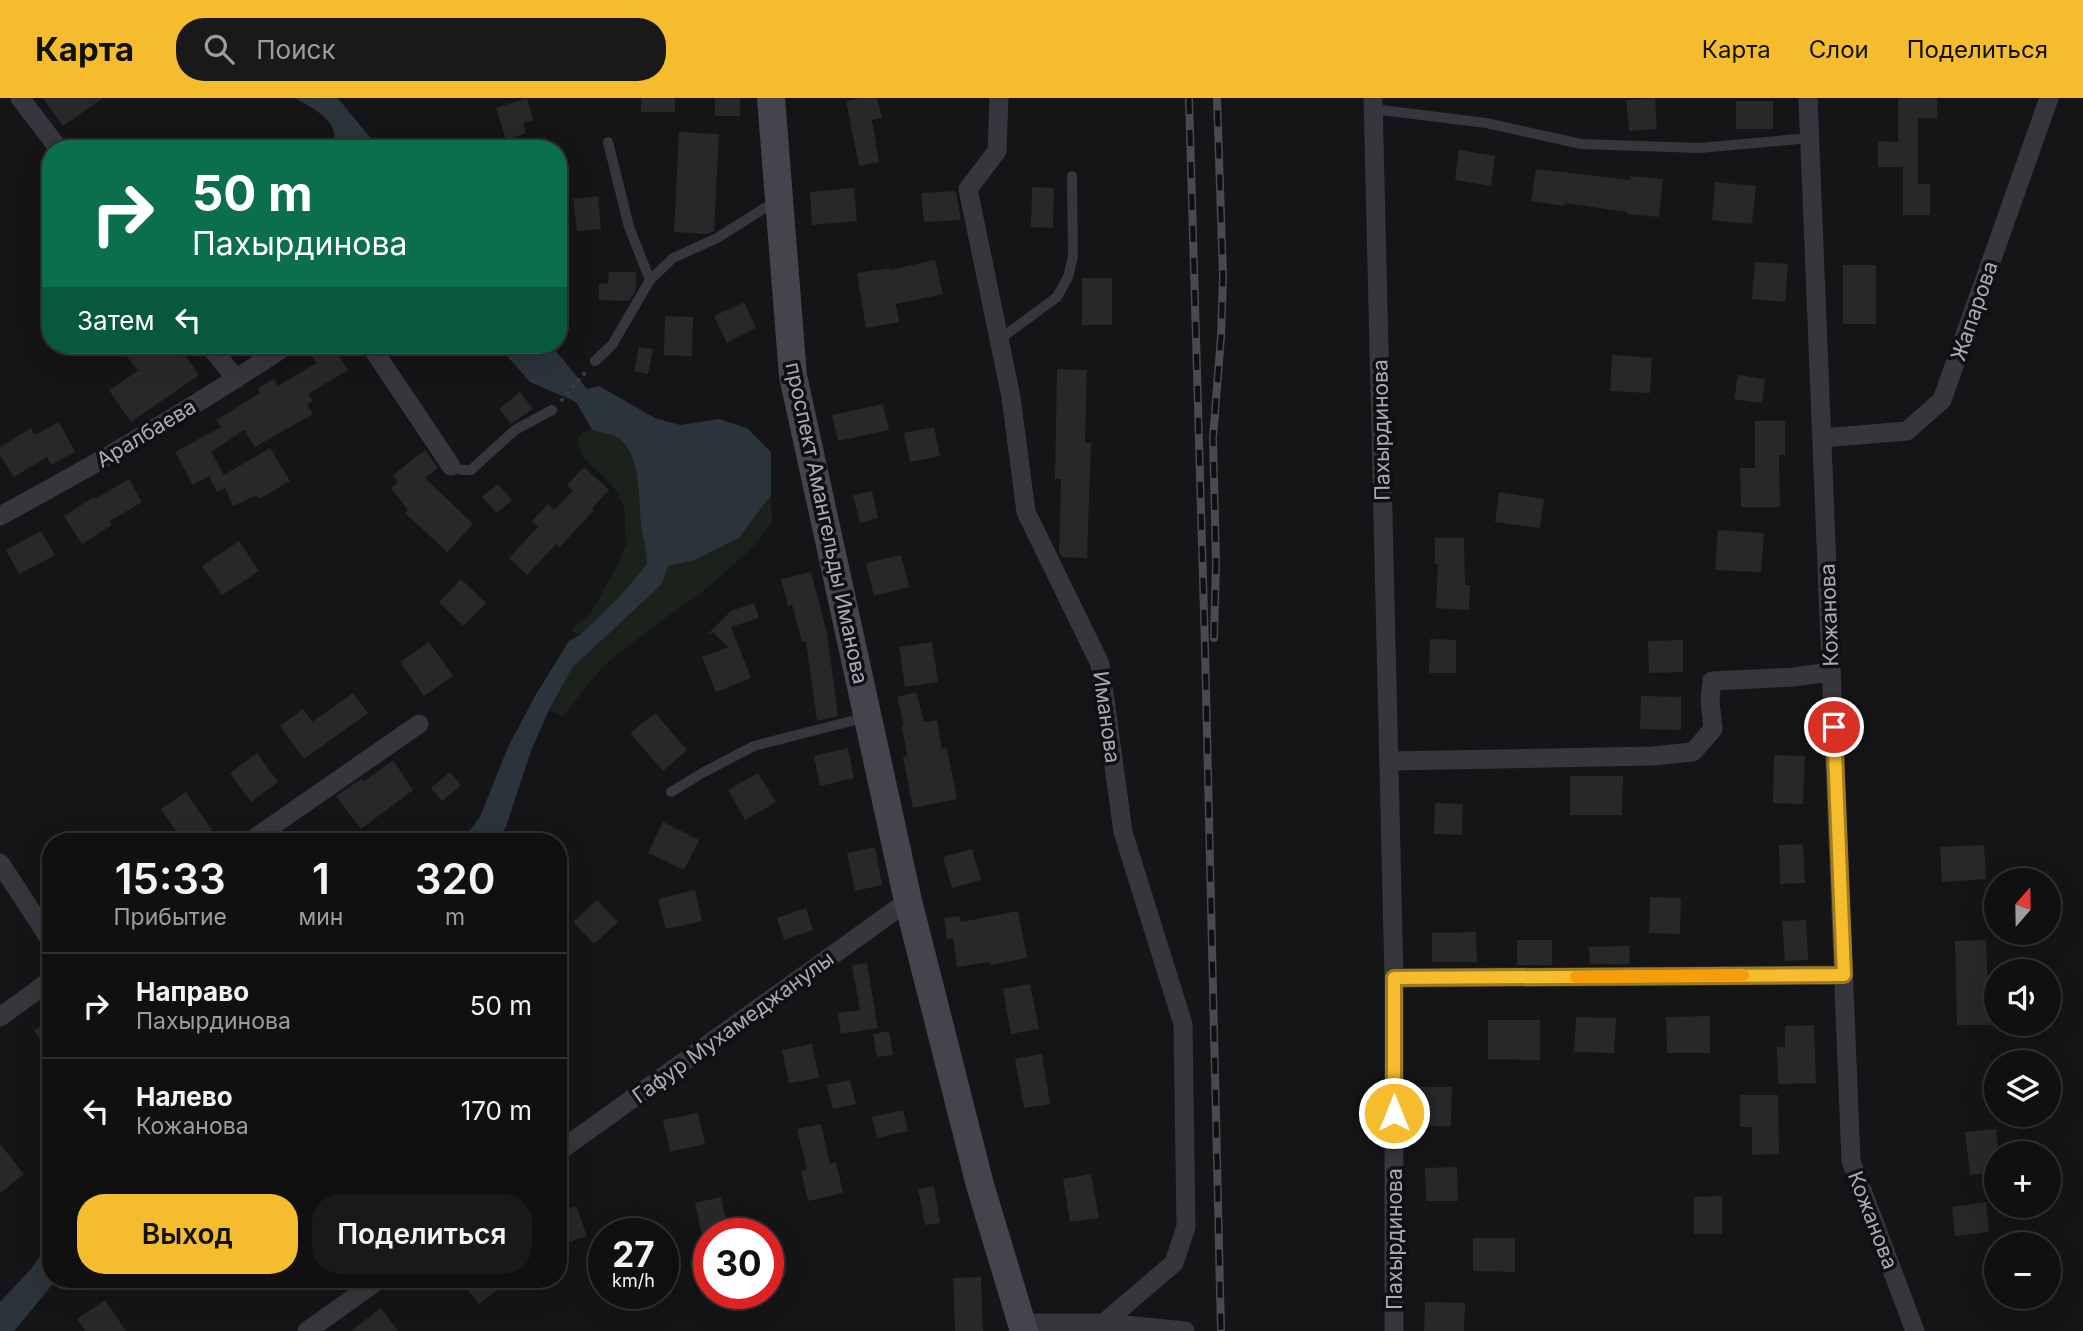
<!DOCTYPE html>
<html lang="ru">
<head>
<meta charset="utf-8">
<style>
	body { margin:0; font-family:Inter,sans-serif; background:#19191a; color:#f1f3f6; height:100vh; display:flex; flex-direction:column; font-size:26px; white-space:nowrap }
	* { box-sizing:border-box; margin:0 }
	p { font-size:23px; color:#9c9d9f }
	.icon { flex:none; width:38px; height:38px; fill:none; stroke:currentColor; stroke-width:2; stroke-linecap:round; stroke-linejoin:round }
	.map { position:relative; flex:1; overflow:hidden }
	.sheet { position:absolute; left:42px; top:735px; width:525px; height:455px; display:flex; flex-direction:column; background:#101011; border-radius:28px; box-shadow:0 7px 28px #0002,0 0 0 2px #303031 }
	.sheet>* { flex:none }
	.banner { position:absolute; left:42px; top:42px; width:525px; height:214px; border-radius:28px; box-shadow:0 7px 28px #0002,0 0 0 2px #303031; background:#0b6e4f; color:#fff; overflow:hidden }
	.needle { width:46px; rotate:20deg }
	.buttons { position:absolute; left:1984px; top:770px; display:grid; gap:14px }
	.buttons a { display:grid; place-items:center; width:77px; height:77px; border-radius:50%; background:#101011; box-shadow:0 7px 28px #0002,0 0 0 2px #303031; font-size:35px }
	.speed { position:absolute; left:588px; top:1120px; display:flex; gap:14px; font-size:35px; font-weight:700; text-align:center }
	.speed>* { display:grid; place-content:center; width:91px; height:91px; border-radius:50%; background:#101011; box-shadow:0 7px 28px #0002,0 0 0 2px #303031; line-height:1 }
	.speed small { font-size:18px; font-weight:400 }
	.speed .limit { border:10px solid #d22; background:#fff; color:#111 }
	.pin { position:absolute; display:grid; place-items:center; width:60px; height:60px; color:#fff; margin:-30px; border:4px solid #fff; border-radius:50%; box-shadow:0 2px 7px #0007 }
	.me { position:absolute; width:77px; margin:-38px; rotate:0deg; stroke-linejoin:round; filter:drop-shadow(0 0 5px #0008) }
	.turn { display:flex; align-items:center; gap:24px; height:147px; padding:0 35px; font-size:32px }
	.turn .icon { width:91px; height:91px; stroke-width:2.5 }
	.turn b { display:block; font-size:49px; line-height:60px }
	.then { display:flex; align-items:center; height:66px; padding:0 35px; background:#0003; gap:14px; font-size:26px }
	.eta { display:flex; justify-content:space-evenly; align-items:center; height:119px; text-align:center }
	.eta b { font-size:42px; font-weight:600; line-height:49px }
	.cta { display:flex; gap:14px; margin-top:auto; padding:14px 35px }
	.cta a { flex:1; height:80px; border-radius:28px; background:#f5bd2e; color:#111; font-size:28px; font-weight:600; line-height:80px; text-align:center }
	.cta a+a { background:#19191a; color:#f1f3f6 }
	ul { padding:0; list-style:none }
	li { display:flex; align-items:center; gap:21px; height:105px; padding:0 35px; border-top:2px solid #303031 }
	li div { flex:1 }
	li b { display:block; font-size:26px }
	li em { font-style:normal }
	header { display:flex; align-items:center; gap:42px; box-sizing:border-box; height:98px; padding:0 35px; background:#f5bd2e; color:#111 }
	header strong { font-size:33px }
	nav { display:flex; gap:38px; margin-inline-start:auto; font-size:24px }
	.search { width:490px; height:63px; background:#19191a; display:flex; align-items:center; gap:18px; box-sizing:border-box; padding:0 24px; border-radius:28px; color:#9c9d9f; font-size:26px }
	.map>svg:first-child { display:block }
</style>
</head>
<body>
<header>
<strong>Карта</strong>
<div class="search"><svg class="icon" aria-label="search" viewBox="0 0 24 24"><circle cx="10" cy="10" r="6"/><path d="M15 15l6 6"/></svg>Поиск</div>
<nav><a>Карта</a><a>Слои</a><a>Поделиться</a></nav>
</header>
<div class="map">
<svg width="2083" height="1233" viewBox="0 0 2083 1233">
	<rect width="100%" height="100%" fill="#151517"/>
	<path fill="#1b221c" d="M 592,332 C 600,335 612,336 619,340 C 642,355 638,404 641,428 C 643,441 647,453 647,466 L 620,498 L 580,537 L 571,532 L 591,515 L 619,464 L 627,444 L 625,432 L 625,413 L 618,395 L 605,380 L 583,359 L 577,344 L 581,335 Z
		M 771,397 L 772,423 L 762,438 L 749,453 L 700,496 L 665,520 L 603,568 L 563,618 L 549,612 L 572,570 L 662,486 L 668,468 L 695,462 L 739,440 Z"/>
	<path fill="#2b333b" d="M 294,0 L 317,0 L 355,40 L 373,51 L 341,51 C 332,40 336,39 332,29 C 326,16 306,6 294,0 Z
		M 497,247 L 551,247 L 587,291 L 599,288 L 655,320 L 680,327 L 719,321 L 747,330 L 771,354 L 771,397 L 739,440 L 695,462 L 668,468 L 662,486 L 572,570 L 549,612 L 531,653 L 506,729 L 496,744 L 461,744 L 480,719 L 508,649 L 535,598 L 569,543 L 580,537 L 620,498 L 647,466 C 647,453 643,441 641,428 C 638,404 642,355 618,340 C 612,336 600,335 592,332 L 576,304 L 530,284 Z
		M 51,1142 L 51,1181 L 57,1181 L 14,1233 L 0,1233 L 0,1204 L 31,1171 Z"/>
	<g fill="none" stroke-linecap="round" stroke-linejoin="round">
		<path stroke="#2b333b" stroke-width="18" d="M 326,0 L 368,51"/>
	</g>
	<path fill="#28282b" d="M 43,0 L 103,0 L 63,28 Z
		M 527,0 L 533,22 L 523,25 L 526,35 L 506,42 L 496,10 Z
		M 641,0 L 675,0 L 675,14 L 641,14 Z
		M 715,0 L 740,0 L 740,18 L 715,18 Z
		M 859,0 L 877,0 L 882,20 L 872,22 L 879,64 L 859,68 L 846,3 Z
		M 1655,0 L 1657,31 L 1629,33 L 1626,2 Z
		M 1898,0 L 1937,0 L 1937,20 L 1918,20 L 1918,86 L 1930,86 L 1930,117 L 1903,117 L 1903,69 L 1878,69 L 1878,43 L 1898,44 Z
		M 1736,3 L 1773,3 L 1773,31 L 1736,31 Z
		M 679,34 L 719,36 L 714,133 L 708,136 L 674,134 Z
		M 1459,52 L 1495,58 L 1491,88 L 1455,82 Z
		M 1536,71 L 1630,82 L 1630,78 L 1663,81 L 1659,119 L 1627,116 L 1627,114 L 1565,105 L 1564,108 L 1531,103 Z
		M 1715,84 L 1756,88 L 1752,126 L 1712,122 Z
		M 1032,89 L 1054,90 L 1053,130 L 1031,129 Z
		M 854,90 L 857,123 L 812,127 L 810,94 Z
		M 956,93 L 961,122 L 924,124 L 921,95 Z
		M 598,98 L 601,131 L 577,133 L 573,101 Z
		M 935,162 L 943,196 L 896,206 L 899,224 L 866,230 L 857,175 L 890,170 L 890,172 Z
		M 1755,164 L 1788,166 L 1785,204 L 1752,201 Z
		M 1843,167 L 1876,167 L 1876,226 L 1843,226 Z
		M 609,174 L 636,174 L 636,192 L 629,203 L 599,202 L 599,185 L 608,186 Z
		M 1082,180 L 1112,180 L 1112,227 L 1082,227 Z
		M 744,204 L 756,230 L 727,245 L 714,218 Z
		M 665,218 L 693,219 L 692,258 L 664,257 Z
		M 118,247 L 169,247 L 178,259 L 184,255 L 199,277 L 131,324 L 109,292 L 138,273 Z
		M 331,247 L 348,272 L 308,296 L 313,303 L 307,306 L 313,316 L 255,349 L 244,332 L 211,354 L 224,377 L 270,350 L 290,383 L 259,401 L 256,397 L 233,408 L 225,390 L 217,394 L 209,378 L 193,387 L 175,354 L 221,329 L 216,322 L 260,295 L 258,290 L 274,281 L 278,288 L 316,265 L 312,258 Z
		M 639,249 L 653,251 L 648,276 L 634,273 Z
		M 1612,257 L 1652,260 L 1650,295 L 1610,293 Z
		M 1057,271 L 1087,272 L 1085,345 L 1091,345 L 1087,460 L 1062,459 L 1059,455 L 1061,381 L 1055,381 Z
		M 1738,277 L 1765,281 L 1762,305 L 1734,301 Z
		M 520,294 L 533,311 L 511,326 L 499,311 Z
		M 883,306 L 889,332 L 838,343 L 832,317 Z
		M 1755,323 L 1785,323 L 1785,357 L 1779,357 L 1780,409 L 1741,409 L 1740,370 L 1755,370 Z
		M 59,324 L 75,354 L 51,367 L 47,359 L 14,379 L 0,357 L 0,349 L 31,330 L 35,337 Z
		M 934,329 L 940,358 L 910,364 L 904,335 Z
		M 425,352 L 438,370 L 425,380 L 473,426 L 447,454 L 405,415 L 408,412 L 391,390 L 398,384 L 393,377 Z
		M 584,369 L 609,392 L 592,410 L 594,412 L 560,449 L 556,446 L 527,477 L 509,460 L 538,429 L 532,423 L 548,406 L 554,412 L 573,393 L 567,387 Z
		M 129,381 L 142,404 L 110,423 L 112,427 L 82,446 L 64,418 L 94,399 L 95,401 Z
		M 498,386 L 512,402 L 497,415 L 482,399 Z
		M 872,393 L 878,420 L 860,425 L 853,397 Z
		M 1499,394 L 1544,401 L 1540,430 L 1495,424 Z
		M 1718,432 L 1764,435 L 1761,474 L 1715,472 Z
		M 41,433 L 55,457 L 19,476 L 6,452 Z
		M 1435,440 L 1464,440 L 1465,487 L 1470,487 L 1469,512 L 1436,510 L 1438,466 L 1435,466 Z
		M 239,443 L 259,473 L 222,497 L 202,468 Z
		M 901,457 L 909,489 L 874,498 L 866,465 Z
		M 811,474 L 827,535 L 838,618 L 817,623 L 806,543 L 802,544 L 792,506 L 788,508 L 781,481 Z
		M 461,481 L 486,505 L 463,528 L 439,504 Z
		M 754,505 L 759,520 L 731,529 L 751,580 L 716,594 L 702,559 L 728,549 L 714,535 L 707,537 L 731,513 Z
		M 1430,541 L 1456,542 L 1456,575 L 1429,575 Z
		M 1683,542 L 1683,574 L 1649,575 L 1648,543 Z
		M 429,544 L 453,578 L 424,598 L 400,564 Z
		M 932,544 L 938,584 L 905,589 L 899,549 Z
		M 916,594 L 924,624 L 937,622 L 942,651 L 947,650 L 957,701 L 913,710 L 903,659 L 907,658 L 902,627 L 904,627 L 897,599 Z
		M 353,595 L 368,615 L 304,661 L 280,628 L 303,611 L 312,624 Z
		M 1641,598 L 1681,599 L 1681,632 L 1640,631 Z
		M 655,615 L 687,652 L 663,673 L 630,635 Z
		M 848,650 L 854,680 L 820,688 L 814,658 Z
		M 257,655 L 278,684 L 251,704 L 230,675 Z
		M 1774,657 L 1805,658 L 1803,706 L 1773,705 Z
		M 393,662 L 413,692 L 361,731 L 336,698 L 361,681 L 363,684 Z
		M 450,674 L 461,687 L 442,703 L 431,690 Z
		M 758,675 L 776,704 L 745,722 L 728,692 Z
		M 1570,678 L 1623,678 L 1622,717 L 1570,717 Z
		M 186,694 L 212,732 L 194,744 L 183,744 L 161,711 Z
		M 1435,705 L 1463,706 L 1462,737 L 1434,736 Z
		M 663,724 L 699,742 L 684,772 L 648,755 Z
		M 1803,746 L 1805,785 L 1780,786 L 1779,747 Z
		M 1984,747 L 1986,781 L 1942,784 L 1940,749 Z
		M 875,749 L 882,787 L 855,793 L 847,755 Z
		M 972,751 L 981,782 L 952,790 L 943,759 Z
		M 695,792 L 702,823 L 666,831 L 658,801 Z
		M 1650,799 L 1681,800 L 1680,836 L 1649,835 Z
		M 597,802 L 618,824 L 594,846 L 573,824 Z
		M 806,810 L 813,832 L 784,842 L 777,820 Z
		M 1018,813 L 1027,860 L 990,867 L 989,864 L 957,869 L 953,840 L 947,841 L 944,820 L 960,818 L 961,824 Z
		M 1806,822 L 1808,862 L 1785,863 L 1782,823 Z
		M 1476,834 L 1477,864 L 1432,864 L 1432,835 Z
		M 1517,842 L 1552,842 L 1552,867 L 1517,867 Z
		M 1986,842 L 1988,895 L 1993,895 L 1993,927 L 1957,927 L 1955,843 Z
		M 1629,848 L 1630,866 L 1590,866 L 1589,849 Z
		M 867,865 L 878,930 L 841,936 L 838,915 L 860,912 L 852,867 Z
		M 1030,886 L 1039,931 L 1011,936 L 1003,891 Z
		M 1710,918 L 1710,955 L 1667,955 L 1666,919 Z
		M 1576,919 L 1616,920 L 1614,955 L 1574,954 Z
		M 51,922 L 51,960 L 34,932 Z
		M 1488,922 L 1540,922 L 1540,962 L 1488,961 Z
		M 1814,927 L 1816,985 L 1778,986 L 1777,949 L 1785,949 L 1785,928 Z
		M 889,933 L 893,957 L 877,959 L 873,936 Z
		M 812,946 L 819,980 L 789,985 L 782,952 Z
		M 1042,956 L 1050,1006 L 1024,1010 L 1015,961 Z
		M 850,982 L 856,1006 L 833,1011 L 827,987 Z
		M 1421,989 L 1452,989 L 1451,1028 L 1420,1028 Z
		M 1740,997 L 1778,997 L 1779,1056 L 1752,1057 L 1752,1029 L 1740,1029 Z
		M 903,1012 L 908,1033 L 877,1040 L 872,1019 Z
		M 698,1015 L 705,1046 L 670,1054 L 663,1022 Z
		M 821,1026 L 830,1066 L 836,1064 L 843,1095 L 808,1103 L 801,1073 L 807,1071 L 797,1031 Z
		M 1996,1031 L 1999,1055 L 1997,1055 L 1997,1074 L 1970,1077 L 1965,1034 Z
		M 0,1046 L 24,1076 L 0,1095 Z
		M 1457,1069 L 1458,1103 L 1426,1103 L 1425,1070 Z
		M 1091,1076 L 1099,1120 L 1070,1124 L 1063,1081 Z
		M 934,1088 L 940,1125 L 925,1127 L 918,1091 Z
		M 1722,1098 L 1722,1136 L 1694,1136 L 1694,1099 Z
		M 721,1099 L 729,1136 L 702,1136 L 695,1105 Z
		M 1986,1104 L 1989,1134 L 1955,1138 L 1952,1109 Z
		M 576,1108 L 587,1138 L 558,1148 L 558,1114 Z
		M 1473,1140 L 1515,1140 L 1515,1174 L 1473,1173 Z
		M 981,1179 L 983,1233 L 955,1233 L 953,1180 Z
		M 459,1181 L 511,1181 L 479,1206 Z
		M 105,1202 L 126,1233 L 85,1233 L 77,1221 Z
		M 1425,1204 L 1465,1205 L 1464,1233 L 1424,1233 Z
		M 381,1210 L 398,1233 L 351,1233 Z"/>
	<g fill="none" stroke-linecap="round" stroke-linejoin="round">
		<path stroke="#3c3d43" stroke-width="3.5" stroke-dasharray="3.5 5" stroke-linecap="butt" d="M 561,303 L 588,271"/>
		<path stroke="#36363c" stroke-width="10" d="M 1373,11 L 1486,25 L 1581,46 L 1699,50 L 1810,40
			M 608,44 L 629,129 L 650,182
			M 1000,241 L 1057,199 L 1068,179 L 1073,159 L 1072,78
			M 595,263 L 612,247 L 650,182 L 673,160 L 717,140 L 776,103
			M 451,368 L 462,372 L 471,372 L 515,332 L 552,312
			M 671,694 L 704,674 L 754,648 L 867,619"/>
		<path stroke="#36363c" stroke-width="19" d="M 20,0 L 59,51
			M 999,0 L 997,53 L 968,91 L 1011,299 L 1026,414 L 1100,566 L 1123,734 L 1183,926 L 1186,1129 L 1174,1165 L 1104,1225
			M 1373,0 L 1394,880 L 1394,1233
			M 1808,0 L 1851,1063 L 1915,1233
			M 209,247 L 236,281
			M 370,247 L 451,368
			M 1822,340 L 1907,333 L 1942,302 L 2049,0
			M 0,418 C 98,365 195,309 287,247
			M 1389,663 L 1653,658 L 1693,654 L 1713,631 L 1710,602 L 1712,583 L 1793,579 L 1831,574
			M 249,744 L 419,626
			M 0,765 L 51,843
			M 1394,880 L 1844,877
			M 0,919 L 51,882
			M 558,1054 L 908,803
			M 1022,1225 L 1104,1225 L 1185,1233
			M 307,1233 L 380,1181"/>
		<path stroke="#44454c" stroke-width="28" d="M 771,0 L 793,278 L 908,803 L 980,1087 L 1024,1233"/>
		<g stroke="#494a51" stroke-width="8">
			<path id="rail" d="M 1189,0 L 1205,549 L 1221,1233
				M 1214,540 L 1216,464 L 1213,340 L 1221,238 L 1223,179 L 1217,0"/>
		</g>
		<use href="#rail" stroke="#101012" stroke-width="5" stroke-dasharray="16" stroke-linecap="butt"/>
	</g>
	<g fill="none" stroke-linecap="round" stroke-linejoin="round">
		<g stroke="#9f7b1e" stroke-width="18">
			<path id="route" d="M 1394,1015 L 1394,880 L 1844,877 L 1834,629"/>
		</g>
		<use href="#route" stroke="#f5bd2e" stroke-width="12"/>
		<path stroke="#f59e0b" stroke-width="12" d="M 1576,879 L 1743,877"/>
	</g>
	<g text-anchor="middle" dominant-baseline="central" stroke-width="7" stroke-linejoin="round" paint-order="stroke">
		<g font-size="21" fill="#a6abb7" stroke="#101012">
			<text transform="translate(1974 213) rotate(-71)">Жапарова</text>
			<text transform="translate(1381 332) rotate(-91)">Пахырдинова</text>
			<text transform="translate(146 335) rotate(-31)">Аралбаева</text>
			<text transform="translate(827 425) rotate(78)">проспект Амангельды Иманова</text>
			<text transform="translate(1829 517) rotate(-92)">Кожанова</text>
			<text transform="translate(1107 619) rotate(82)">Иманова</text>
			<text transform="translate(733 929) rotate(-36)">Гафур Мухамеджанулы</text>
			<text transform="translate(1873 1122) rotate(69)">Кожанова</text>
			<text transform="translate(1394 1141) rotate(-90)">Пахырдинова</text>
		</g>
	</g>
</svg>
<div class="buttons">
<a><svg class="needle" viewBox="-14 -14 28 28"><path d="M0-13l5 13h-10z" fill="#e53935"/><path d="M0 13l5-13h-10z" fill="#9c9d9f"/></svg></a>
<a><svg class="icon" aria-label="sound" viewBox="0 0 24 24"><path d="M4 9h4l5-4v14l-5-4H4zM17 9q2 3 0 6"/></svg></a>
<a><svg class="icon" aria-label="layers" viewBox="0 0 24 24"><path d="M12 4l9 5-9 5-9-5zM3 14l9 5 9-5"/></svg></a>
<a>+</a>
<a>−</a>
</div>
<div class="speed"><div>27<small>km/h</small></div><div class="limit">30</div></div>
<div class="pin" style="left:1834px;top:629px;background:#d93025"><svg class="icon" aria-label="arrive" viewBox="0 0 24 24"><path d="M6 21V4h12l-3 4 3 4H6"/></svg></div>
<svg class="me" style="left:1394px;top:1015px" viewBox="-20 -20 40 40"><circle r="17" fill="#f5bd2e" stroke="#fff" stroke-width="3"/><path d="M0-11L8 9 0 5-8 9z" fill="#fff"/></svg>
<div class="banner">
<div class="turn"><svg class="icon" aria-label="right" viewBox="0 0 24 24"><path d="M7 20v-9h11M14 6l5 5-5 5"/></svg><div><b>50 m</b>Пахырдинова</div></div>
<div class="then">Затем<svg class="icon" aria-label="left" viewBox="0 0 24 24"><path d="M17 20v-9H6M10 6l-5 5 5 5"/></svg></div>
</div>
<section class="sheet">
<div class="eta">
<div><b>15:33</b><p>Прибытие</p></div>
<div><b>1</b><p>мин</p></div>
<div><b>320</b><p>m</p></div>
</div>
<ul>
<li><svg class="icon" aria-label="right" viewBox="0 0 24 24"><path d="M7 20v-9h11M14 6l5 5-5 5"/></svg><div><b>Направо</b><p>Пахырдинова</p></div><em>50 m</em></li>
<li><svg class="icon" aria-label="left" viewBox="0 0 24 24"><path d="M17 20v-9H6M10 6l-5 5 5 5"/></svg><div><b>Налево</b><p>Кожанова</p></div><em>170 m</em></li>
</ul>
<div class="cta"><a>Выход</a><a>Поделиться</a></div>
</section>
</div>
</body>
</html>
